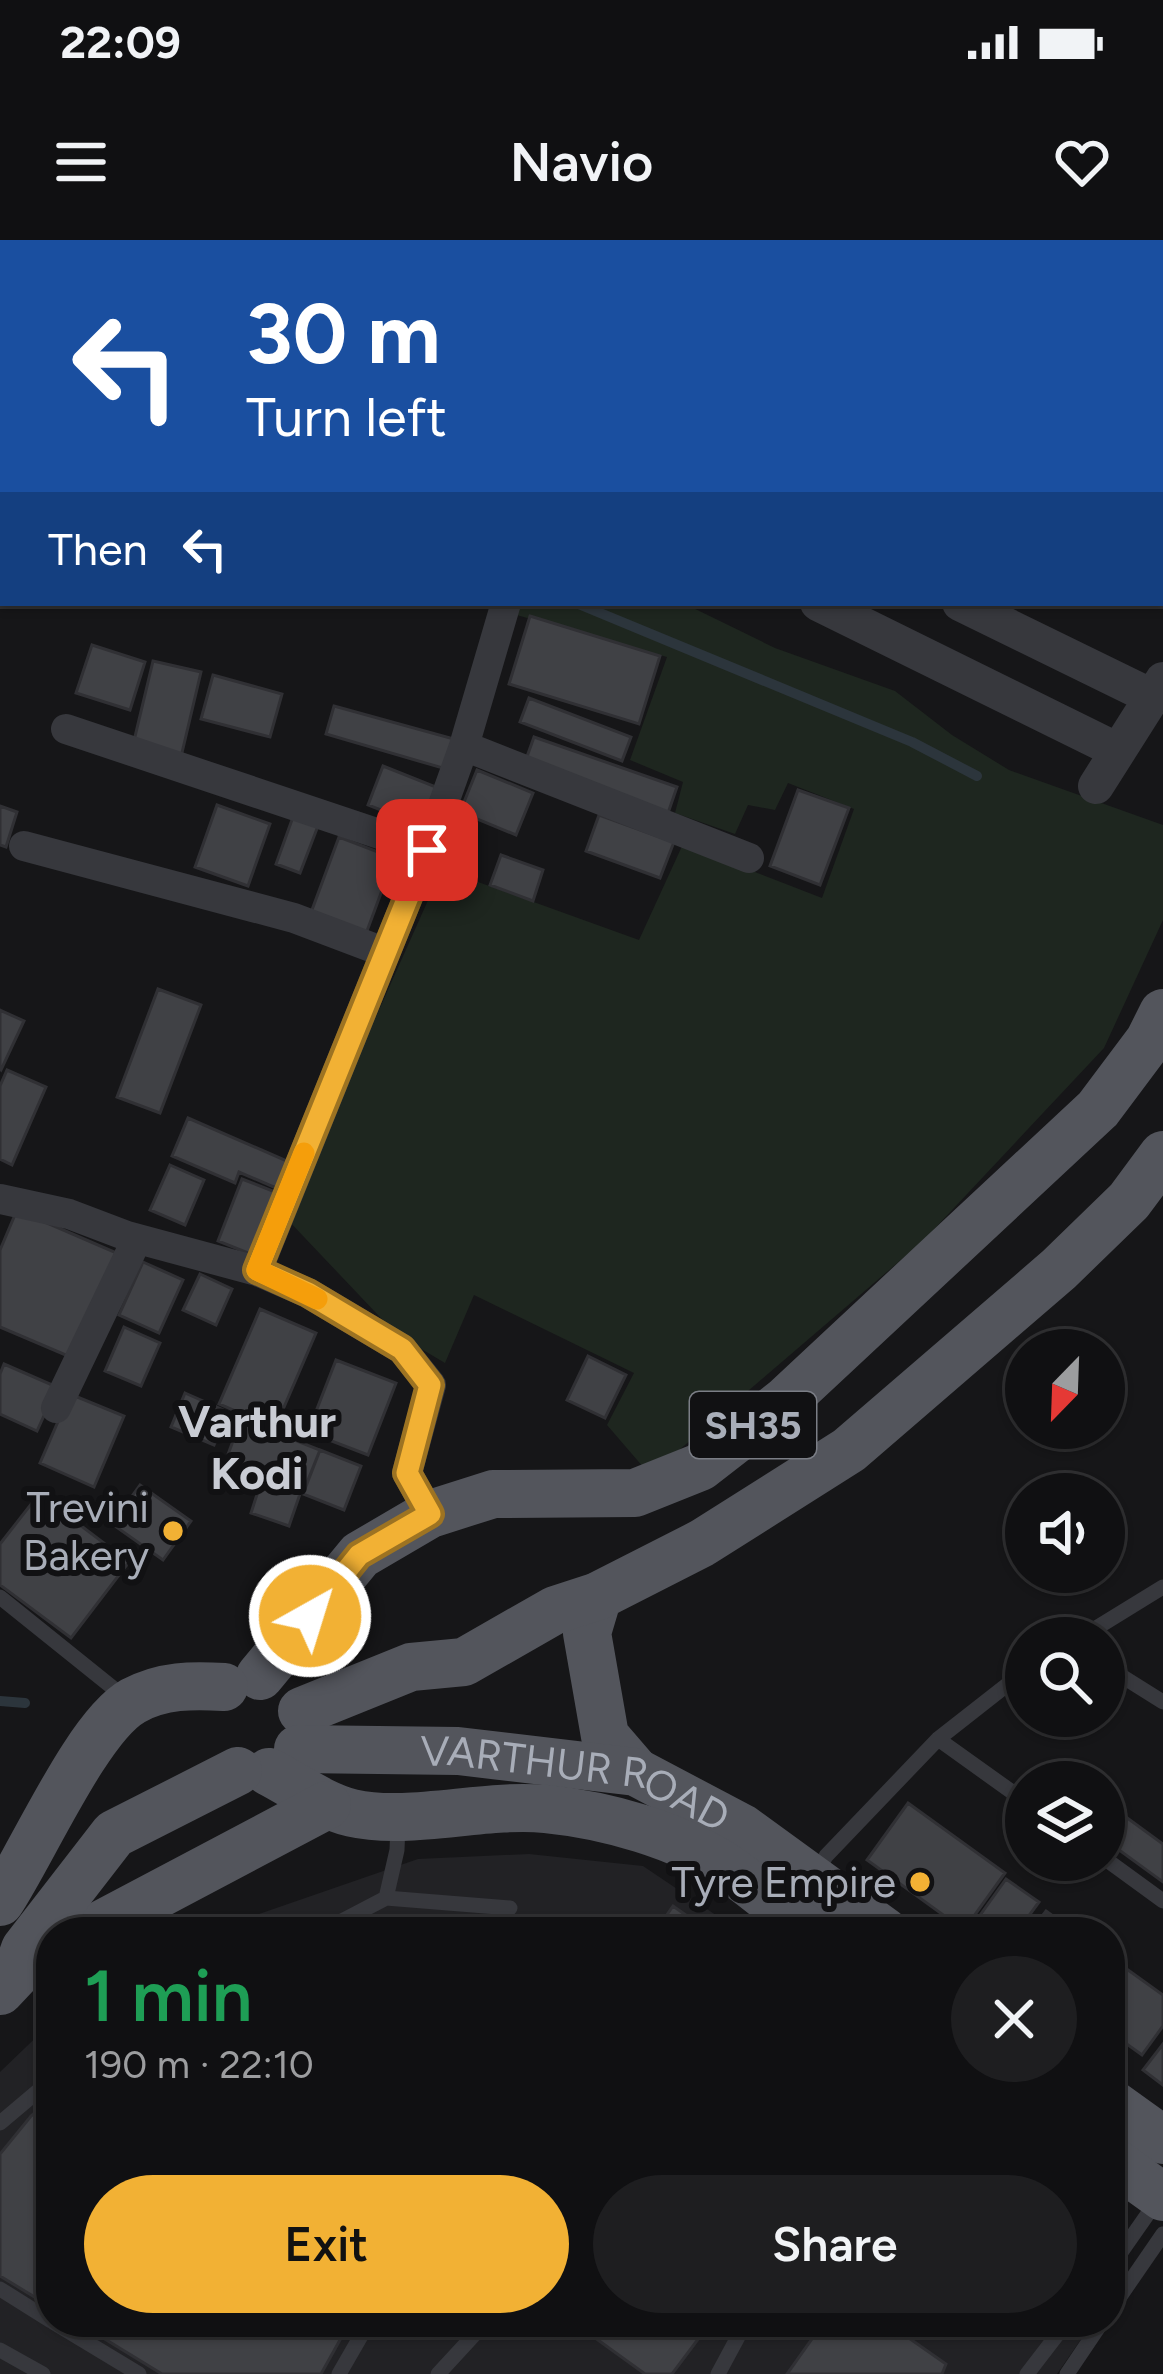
<!DOCTYPE html>
<html lang="en">
<head>
<meta charset="utf-8">
<style>
	body { margin:0; font-family:Figtree,sans-serif; background:#1e1e20; color:#f1f3f6; height:100vh; display:flex; flex-direction:column; font-size:45px; white-space:nowrap }
	* { box-sizing:border-box; margin:0 }
	p { font-size:39px; color:#9c9d9f }
	.icon { flex:none; width:66px; height:66px; fill:none; stroke:currentColor; stroke-width:2; stroke-linecap:round; stroke-linejoin:round }
	.map { position:relative; flex:1; overflow:hidden }
	.drawer { position:absolute; left:36px; top:1677px; width:1089px; height:420px; display:flex; flex-direction:column; background:#101012; border-radius:48px; box-shadow:0 3px 9px #0004,0 0 0 3px #303032 }
	.drawer>* { flex:none }
	.banner { position:absolute; left:0px; top:0px; width:1164px; height:366px; box-shadow:0 3px 9px #0004,0 0 0 3px #303032; background:#1a4fa0; color:#fff; overflow:hidden }
	.needle { width:78px; rotate:203deg }
	.buttons { position:absolute; left:1005px; top:1089px; display:grid; gap:24px }
	.buttons a { display:grid; place-items:center; width:120px; height:120px; border-radius:50%; background:#101012; box-shadow:0 3px 9px #0004,0 0 0 3px #303032; font-size:60px }
	.pin { position:absolute; display:grid; place-items:center; width:102px; height:102px; color:#fff; margin:-51px; border-radius:24px; box-shadow:0 6px 18px #0006 }
	.me { position:absolute; width:132px; margin:-66px; rotate:39deg; stroke-linejoin:round; filter:drop-shadow(0 0 9px #0008) }
	.turn { display:flex; align-items:center; gap:42px; height:252px; padding:0 48px; font-size:54px }
	.turn .icon { width:156px; height:156px; stroke-width:2.5 }
	.turn b { display:block; font-size:84px; line-height:102px }
	.then { display:flex; align-items:center; height:114px; padding:0 48px; background:#0003; gap:24px; font-size:45px }
	.round { display:grid; place-items:center; flex:none; width:126px; height:126px; border-radius:63px; background:#1e1e20 }
	.overview { display:flex; align-items:center; justify-content:space-between; height:204px; padding:0 48px }
	h1 { font-size:72px; font-weight:600; line-height:90px; color:#1e9e55 }
	.action { display:flex; gap:24px; margin-top:auto; padding:24px 48px }
	.action a { flex:1; height:138px; border-radius:72px; background:#f2b134; color:#111; font-size:48px; font-weight:600; line-height:138px; text-align:center }
	.action a+a { background:#1e1e20; color:#f1f3f6 }
	.status { display:flex; justify-content:space-between; align-items:center; height:84px; padding:0 60px; background:#101012; direction:ltr }
	.status svg { height:33px; fill:currentColor }
	header { display:flex; justify-content:space-between; align-items:center; height:156px; padding:0 48px; background:#101012; font-size:54px; font-weight:600 }
	.map>svg:first-child { display:block }
</style>
</head>
<body>
<div class="status"><b>22:09</b><svg viewBox="0 0 49 12"><path d="M0 12V9h3v3zM5 12V6h3v6zM10 12V3h3v9zM15 12V0h3v12zM26 1h20v11H26zM47 4h2v5h-2z"/></svg></div>
<header><svg class="icon" aria-label="menu" viewBox="0 0 24 24"><path d="M4 6h16M4 12h16M4 18h16"/></svg>Navio<svg class="icon" aria-label="heart" viewBox="0 0 24 24"><path d="M12 20l-8-8c-3-5 5-10 8-4 3-6 11-1 8 4z"/></svg></header>
<div class="map">
<svg width="1163" height="2134" viewBox="0 0 1163 2134">
	<rect width="100%" height="100%" fill="#161618"/>
	<path fill="#222225" d="M 529,1614 L 643,1626 L 741,1692 L 207,1692 L 418,1619 Z
		M 51,1783 L 51,2082 L 1093,2082 L 1057,2134 L 0,2134 L 0,1832 Z"/>
	<path fill="#1e261f" d="M 518,363 L 683,363 L 775,408 L 895,451 L 952,495 L 1009,530 L 1163,585 L 1163,680 L 1104,808 L 923,1001 L 650,1235 L 607,1185 L 634,1133 L 474,1055 L 445,1123 L 396,1094 L 286,978 L 442,629 L 639,700 L 683,604 L 822,658 L 854,569 L 788,543 L 775,570 L 748,565 L 735,594 L 675,573 L 683,542 L 630,520 L 667,417 L 513,374 Z"/>
	<g fill="none" stroke-linecap="round" stroke-linejoin="round">
		<path stroke="#2c353c" stroke-width="10" d="M 0,329 L 3,329
			M 576,363 L 912,502 L 977,536
			M 0,1461 L 25,1463"/>
	</g>
	<path fill="#404145" stroke="#303034" stroke-width="3" d="M 530,376 L 660,416 L 639,484 L 509,444 Z
		M 92,405 L 145,422 L 130,470 L 76,453 Z
		M 153,421 L 201,432 L 181,517 L 133,505 Z
		M 213,435 L 282,454 L 270,497 L 201,479 Z
		M 529,458 L 631,497 L 622,521 L 520,482 Z
		M 334,466 L 454,499 L 446,529 L 326,494 Z
		M 534,497 L 677,547 L 667,576 L 524,525 Z
		M 383,526 L 436,547 L 421,586 L 368,565 Z
		M 477,530 L 533,553 L 516,595 L 460,572 Z
		M 798,550 L 849,568 L 820,645 L 770,626 Z
		M 217,565 L 270,584 L 248,646 L 195,627 Z
		M 0,566 L 17,572 L 6,607 L 0,605 Z
		M 599,575 L 674,602 L 660,638 L 586,611 Z
		M 293,577 L 318,586 L 300,633 L 276,624 Z
		M 339,597 L 394,618 L 364,699 L 309,678 Z
		M 501,615 L 543,630 L 533,661 L 490,645 Z
		M 158,749 L 201,765 L 160,873 L 117,857 Z
		M 0,770 L 24,781 L 1,830 L 0,829 Z
		M 7,830 L 46,847 L 12,925 L 0,919 L 0,846 Z
		M 188,878 L 287,921 L 276,948 L 239,932 L 235,943 L 172,916 Z
		M 170,925 L 204,940 L 185,985 L 150,970 Z
		M 242,939 L 278,953 L 253,1015 L 218,1001 Z
		M 17,970 L 119,1014 L 75,1119 L 0,1087 L 0,1010 Z
		M 143,1022 L 183,1040 L 159,1093 L 119,1075 Z
		M 200,1034 L 232,1049 L 216,1085 L 183,1070 Z
		M 260,1069 L 316,1093 L 275,1188 L 219,1164 Z
		M 124,1087 L 160,1103 L 141,1146 L 105,1131 Z
		M 588,1116 L 626,1135 L 605,1178 L 567,1160 Z
		M 336,1120 L 396,1143 L 368,1215 L 308,1192 Z
		M 4,1124 L 57,1147 L 37,1191 L 0,1174 L 0,1134 Z
		M 185,1153 L 228,1172 L 214,1205 L 171,1187 Z
		M 70,1154 L 124,1176 L 94,1247 L 40,1223 Z
		M 241,1179 L 320,1210 L 304,1250 L 226,1220 Z
		M 320,1210 L 361,1226 L 344,1270 L 303,1254 Z
		M 261,1242 L 300,1254 L 289,1286 L 251,1273 Z
		M 140,1245 L 191,1281 L 163,1320 L 112,1284 Z
		M 39,1254 L 129,1322 L 71,1398 L 0,1345 L 0,1304 Z
		M 1104,1561 L 1163,1604 L 1163,1642 L 1104,1599 Z
		M 908,1563 L 1005,1633 L 964,1690 L 867,1620 Z
		M 1006,1639 L 1039,1662 L 1017,1692 L 968,1692 Z
		M 673,1666 L 710,1692 L 655,1692 Z
		M 1046,1671 L 1075,1692 L 1030,1692 Z
		M 1110,1717 L 1163,1755 L 1163,1786 L 1142,1815 L 1110,1792 Z
		M 1163,1804 L 1163,1845 L 1143,1830 Z
		M 51,1859 L 51,2067 L 0,2036 L 0,1914 L 31,1876 Z
		M 77,2082 L 350,2082 L 321,2134 L 162,2134 Z
		M 573,2082 L 711,2082 L 672,2134 L 645,2134 Z
		M 824,2082 L 886,2082 L 946,2124 L 942,2134 L 787,2134 Z"/>
	<g fill="none" stroke-linecap="round" stroke-linejoin="round">
		<path stroke="#37383d" stroke-width="15" d="M 0,1357 L 128,1460
			M 1080,1398 L 1163,1347
			M 1104,1425 L 1163,1462
			M 938,1499 L 1026,1562
			M 1104,1618 L 1163,1661
			M 815,1636 L 826,1616 L 938,1499 L 1026,1430
			M 386,1658 L 397,1610 L 398,1584
			M 321,1692 L 386,1658 L 510,1668
			M 0,1883 L 51,1840
			M 1110,2028 L 1159,1958
			M 0,2049 L 51,2081
			M 1110,2071 L 1163,1994
			M 53,2082 L 139,2134
			M 0,2110 L 43,2134
			M 339,2134 L 369,2082
			M 438,2134 L 486,2082
			M 718,2134 L 746,2082
			M 1027,2134 L 1067,2082
			M 1067,2134 L 1102,2082"/>
		<path stroke="#37383d" stroke-width="30" d="M 66,489 L 427,610
			M 464,506 L 749,618
			M 24,606 L 294,678 L 384,712
			M 0,959 L 69,974 L 127,996 L 257,1031 L 308,1053 L 402,1109 L 431,1145 L 407,1233 L 430,1274
			M 257,1031 L 427,610 L 464,506 L 506,363
			M 56,1168 L 137,999"/>
		<path stroke="#37383d" stroke-width="36" d="M 0,134 L 3,135
			M 0,192 L 3,193
			M 818,363 L 1118,511
			M 960,363 L 1152,457
			M 1096,546 L 1163,440"/>
		<g stroke="#53555c" stroke-width="48">
			<path d="M 598,1356 L 587,1393 L 605,1496 L 636,1532"/>
			<path d="M 260,1436 L 360,1315 L 430,1274 L 493,1254 L 635,1253 L 700,1227 L 785,1161 L 1098,869 L 1149,801 L 1163,773"/>
			<path d="M 302,1471 L 411,1427 L 464,1422 L 555,1370 L 598,1356 L 702,1303 L 849,1210 L 1059,1029 L 1129,961 L 1163,915"/>
			<path id="s1" d="M 298,1509 L 458,1511 L 636,1532 L 742,1588 L 885,1692"/>
			<path d="M 269,1532 C 296,1546 323,1566 352,1573 C 409,1586 484,1563 546,1569 C 606,1575 679,1595 729,1629 C 757,1648 783,1671 809,1692"/>
			<path d="M 0,1662 C 32,1614 87,1487 133,1461 C 162,1445 193,1445 224,1447"/>
			<path d="M 87,1692 L 327,1565"/>
			<path d="M 0,1751 L 16,1734 L 25,1709 L 114,1594 L 238,1531"/>
			<path d="M 1110,1862 L 1163,1900"/>
			<path d="M 1110,1919 L 1163,1957"/>
		</g>
	</g>
	<g fill="none" stroke-linecap="round" stroke-linejoin="round">
		<g stroke="#9d7322" stroke-width="30">
			<path id="route" d="M 310,1376 L 359,1315 L 430,1274 L 407,1233 L 430,1145 L 402,1109 L 308,1053 L 257,1030 L 427,610"/>
		</g>
		<use href="#route" stroke="#f2b134" stroke-width="21"/>
		<path stroke="#f59e0b" stroke-width="21" d="M 304,913 L 257,1030 L 317,1059"/>
	</g>
	<g fill="#f2b134" stroke="#111113" stroke-width="4.5">
		<circle cx="173" cy="1291" r="12"/>
		<circle cx="920" cy="1642" r="12"/>
	</g>
	<g text-anchor="middle" dominant-baseline="central" stroke-width="12" stroke-linejoin="round" paint-order="stroke">
		<rect fill="#111113" stroke="#7b7e86" stroke-width="3" x="690" y="1152" width="126" height="66" rx="9"/>
		<g font-size="39" font-weight="bold" fill="#a8adb8">
			<text x="753" y="1185">SH35</text>
		</g>
		<g font-size="42" fill="#a8adb8" stroke="#111113" text-anchor="end">
			<text x="149" y="1267">Trevini<tspan x="149" dy="48">Bakery</tspan></text>
			<text x="896" y="1642">Tyre Empire</text>
		</g>
		<g font-size="42" fill="#a8adb8" stroke="#111113">
			<text stroke="none"><textPath href="#s1" startOffset="282">VARTHUR ROAD</textPath></text>
		</g>
		<g font-size="45" font-weight="bold" fill="#c9ccd4" stroke="#111113">
			<text x="257" y="1181">Varthur<tspan x="257" dy="52">Kodi</tspan></text>
		</g>
	</g>
</svg>
<div class="buttons">
<a><svg class="needle" viewBox="-14 -14 28 28"><path d="M0-13l5 13h-10z" fill="#e53935"/><path d="M0 13l5-13h-10z" fill="#9c9d9f"/></svg></a>
<a><svg class="icon" aria-label="sound" viewBox="0 0 24 24"><path d="M4 9h4l5-4v14l-5-4H4zM17 9q2 3 0 6"/></svg></a>
<a><svg class="icon" aria-label="search" viewBox="0 0 24 24"><circle cx="10" cy="10" r="6"/><path d="M15 15l6 6"/></svg></a>
<a><svg class="icon" aria-label="layers" viewBox="0 0 24 24"><path d="M12 4l9 5-9 5-9-5zM3 14l9 5 9-5"/></svg></a>
</div>
<div class="pin" style="left:427px;top:610px;background:#d93025"><svg class="icon" aria-label="arrive" viewBox="0 0 24 24"><path d="M6 21V4h12l-3 4 3 4H6"/></svg></div>
<svg class="me" style="left:310px;top:1376px" viewBox="-20 -20 40 40"><circle r="17" fill="#f2b134" stroke="#fff" stroke-width="3"/><path d="M0-11L8 9 0 5-8 9z" fill="#fff"/></svg>
<div class="banner">
<div class="turn"><svg class="icon" aria-label="left" viewBox="0 0 24 24"><path d="M17 20v-9H6M10 6l-5 5 5 5"/></svg><div><b>30 m</b>Turn left</div></div>
<div class="then">Then<svg class="icon" aria-label="left" viewBox="0 0 24 24"><path d="M17 20v-9H6M10 6l-5 5 5 5"/></svg></div>
</div>
<section class="drawer">
<div class="overview"><div><h1>1 min</h1><p>190 m · 22:10</p></div><a class="round"><svg class="icon" aria-label="close" viewBox="0 0 24 24"><path d="M6 6l12 12M18 6L6 18"/></svg></a></div>
<div class="action"><a>Exit</a><a>Share</a></div>
</section>
</div>
</body>
</html>
